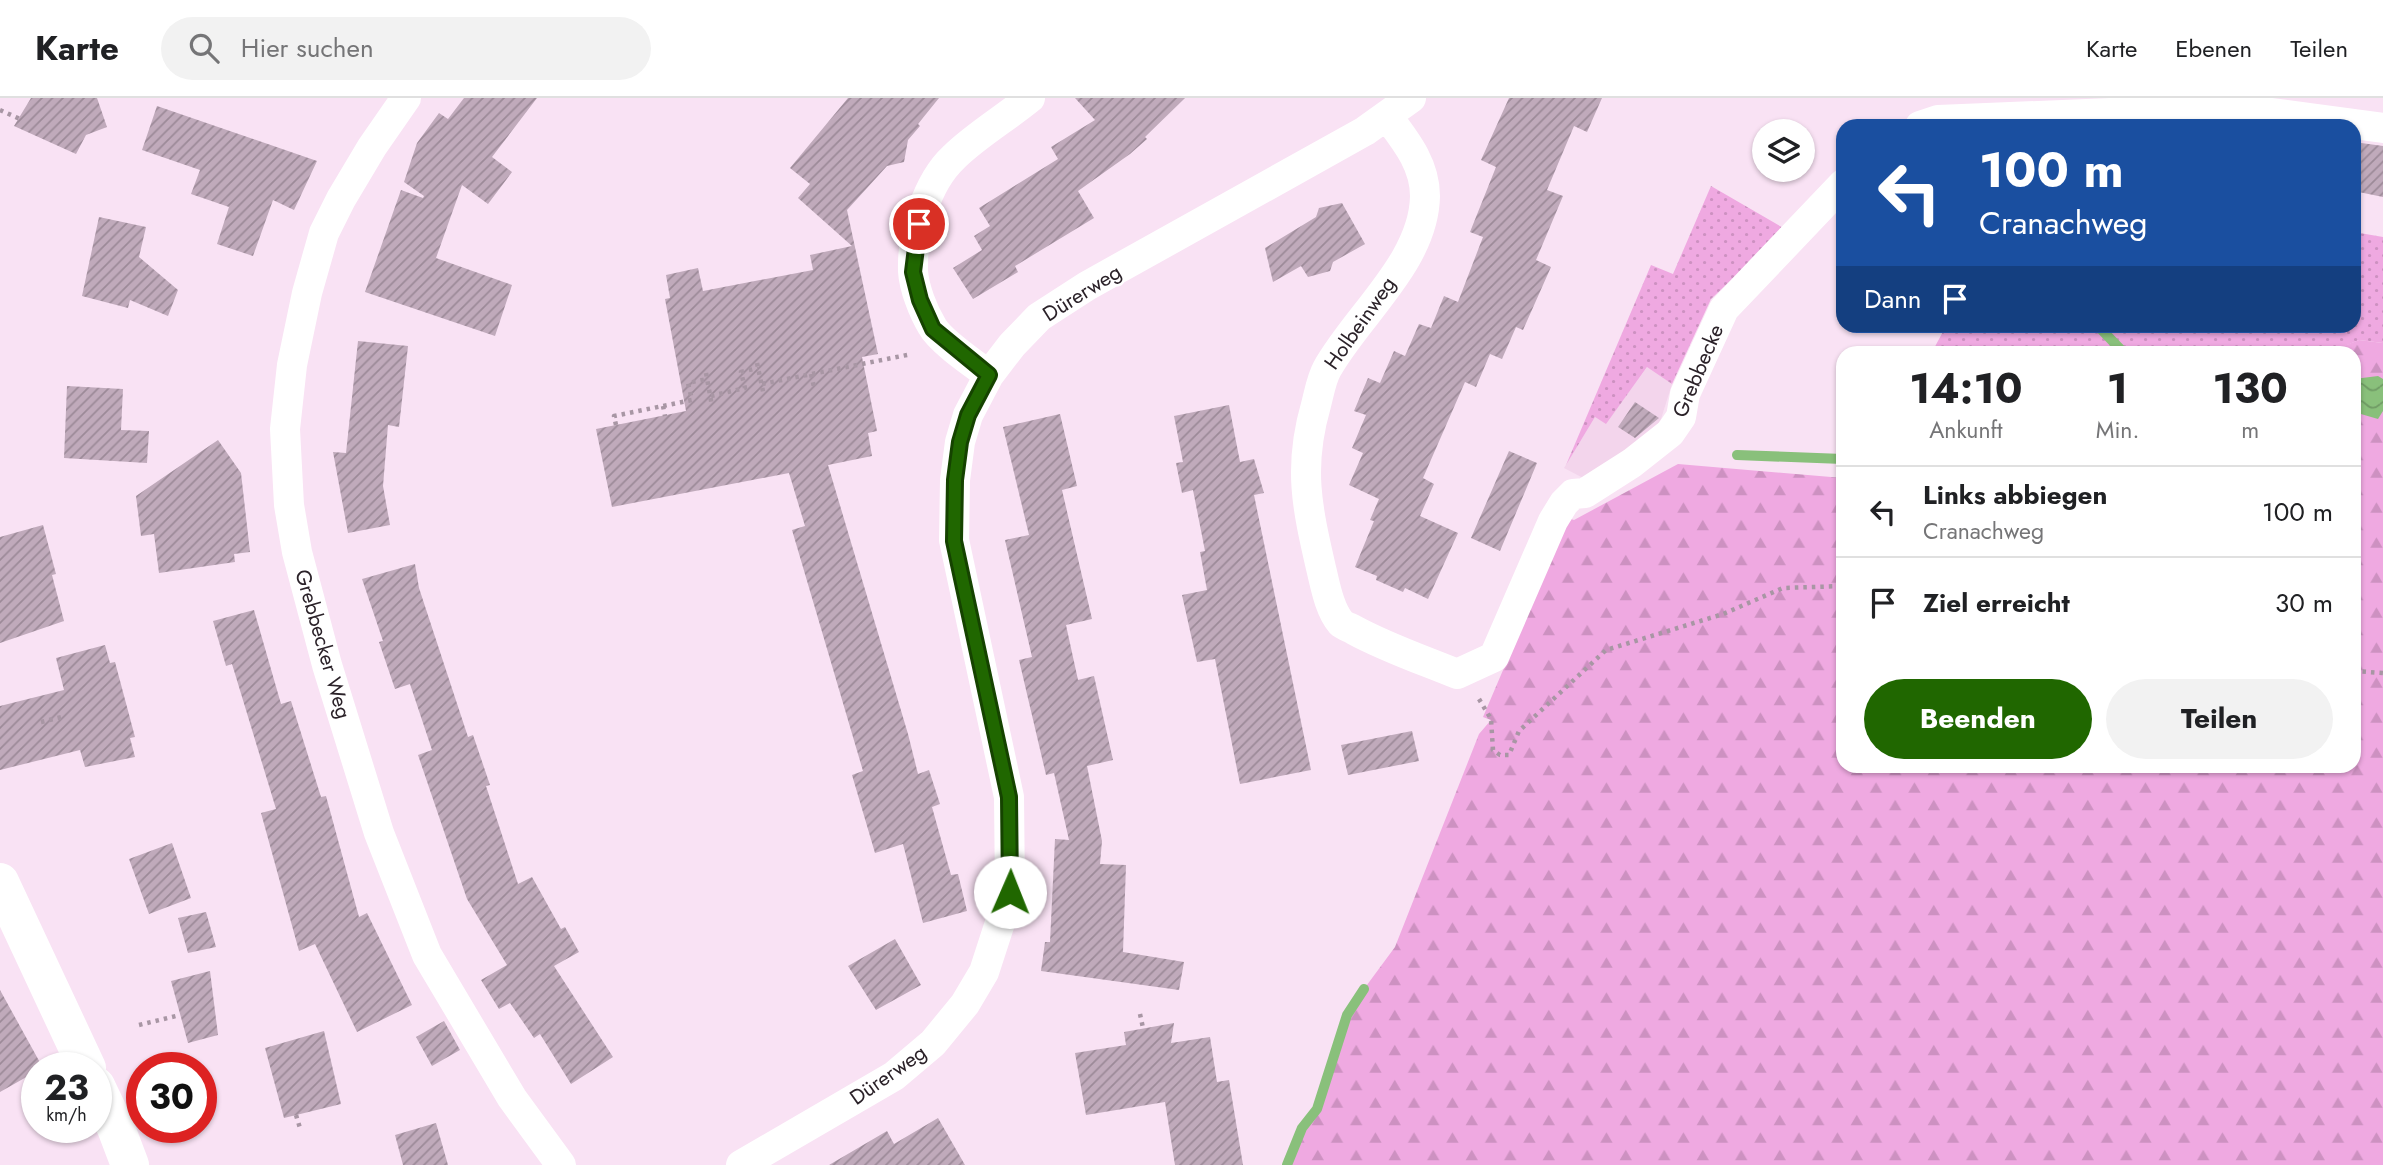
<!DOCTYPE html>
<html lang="de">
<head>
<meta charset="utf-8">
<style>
	body { margin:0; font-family:Jost,sans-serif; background:#f2f2f2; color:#202124; height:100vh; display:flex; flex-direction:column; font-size:26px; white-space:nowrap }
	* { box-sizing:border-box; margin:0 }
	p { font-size:23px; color:#757577 }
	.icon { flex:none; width:38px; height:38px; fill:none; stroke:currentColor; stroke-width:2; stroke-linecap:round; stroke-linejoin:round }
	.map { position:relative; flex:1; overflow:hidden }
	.panel { position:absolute; left:1836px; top:248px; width:525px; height:427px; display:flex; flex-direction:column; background:#fff; border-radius:21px; box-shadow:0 2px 5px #0004 }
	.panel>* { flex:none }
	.guide { position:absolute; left:1836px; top:21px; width:525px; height:214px; border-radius:21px; box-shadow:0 2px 5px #0004; background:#1a4fa0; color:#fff; overflow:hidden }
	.tools { position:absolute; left:1752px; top:21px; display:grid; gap:14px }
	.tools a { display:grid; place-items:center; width:63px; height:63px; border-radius:50%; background:#fff; box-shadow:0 2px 5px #0004; font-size:35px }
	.speed { position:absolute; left:21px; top:954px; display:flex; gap:14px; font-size:35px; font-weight:700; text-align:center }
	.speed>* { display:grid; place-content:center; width:91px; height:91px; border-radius:50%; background:#fff; box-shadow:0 2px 5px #0004; line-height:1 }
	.speed small { font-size:18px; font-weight:400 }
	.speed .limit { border:10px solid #d22; background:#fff; color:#111 }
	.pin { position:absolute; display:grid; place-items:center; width:60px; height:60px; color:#fff; margin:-30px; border:4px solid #fff; border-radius:50%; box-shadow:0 2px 7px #0007 }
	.me { position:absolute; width:77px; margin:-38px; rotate:1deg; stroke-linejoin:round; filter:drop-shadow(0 0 5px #0008) }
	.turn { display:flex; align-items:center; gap:24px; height:147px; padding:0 28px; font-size:32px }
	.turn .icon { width:91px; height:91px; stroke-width:2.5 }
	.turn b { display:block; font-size:49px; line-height:60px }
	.then { display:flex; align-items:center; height:66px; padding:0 28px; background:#0003; gap:14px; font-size:26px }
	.eta { display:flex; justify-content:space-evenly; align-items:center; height:119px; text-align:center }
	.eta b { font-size:42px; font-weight:700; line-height:49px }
	.primary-button { display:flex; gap:14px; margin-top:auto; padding:14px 28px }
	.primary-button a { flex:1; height:80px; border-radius:42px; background:#206700; color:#fff; font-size:28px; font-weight:700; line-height:80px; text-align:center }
	.primary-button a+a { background:#f2f2f2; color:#202124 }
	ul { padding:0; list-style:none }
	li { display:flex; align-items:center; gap:21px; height:91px; padding:0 28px; border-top:2px solid #e0e0e0 }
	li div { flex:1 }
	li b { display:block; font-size:26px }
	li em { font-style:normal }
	header { display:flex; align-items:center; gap:42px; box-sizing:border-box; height:98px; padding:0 35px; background:#fff; border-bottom:2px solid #e0e0e0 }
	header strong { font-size:33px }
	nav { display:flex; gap:38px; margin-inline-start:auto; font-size:24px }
	.search { width:490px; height:63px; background:#f2f2f2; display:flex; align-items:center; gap:18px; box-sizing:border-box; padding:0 24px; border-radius:38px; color:#757577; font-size:26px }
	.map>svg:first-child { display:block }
</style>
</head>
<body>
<header>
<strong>Karte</strong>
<div class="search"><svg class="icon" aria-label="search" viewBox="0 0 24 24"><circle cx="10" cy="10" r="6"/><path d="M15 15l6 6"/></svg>Hier suchen</div>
<nav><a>Karte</a><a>Ebenen</a><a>Teilen</a></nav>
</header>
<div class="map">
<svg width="2383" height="1067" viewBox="0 0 2383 1067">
	<defs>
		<pattern id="grass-dots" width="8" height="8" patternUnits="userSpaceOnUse" patternTransform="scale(1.75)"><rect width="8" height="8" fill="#efa9e1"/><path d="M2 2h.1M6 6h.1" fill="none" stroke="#cd91c1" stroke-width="1.8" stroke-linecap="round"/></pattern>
		<pattern id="forest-firs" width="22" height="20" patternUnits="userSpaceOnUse" patternTransform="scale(1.75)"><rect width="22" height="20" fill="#efa9e1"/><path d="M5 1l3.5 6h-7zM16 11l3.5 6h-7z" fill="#cd91c1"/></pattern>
		<pattern id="water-waves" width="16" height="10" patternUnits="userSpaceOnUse" patternTransform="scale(1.75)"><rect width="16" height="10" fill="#89c07b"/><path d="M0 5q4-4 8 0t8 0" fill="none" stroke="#709c65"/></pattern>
		<pattern id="building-hatch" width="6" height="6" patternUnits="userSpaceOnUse" patternTransform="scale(1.75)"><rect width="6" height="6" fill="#c0aabb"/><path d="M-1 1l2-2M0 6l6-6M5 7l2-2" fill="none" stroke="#9c8a98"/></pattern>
	</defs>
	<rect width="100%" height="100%" fill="#f9e2f4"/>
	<path fill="#f3d5ec" d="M 1648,268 L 1672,286 L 1661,321 L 1644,347 L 1585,381 L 1564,370 L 1595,319 L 1606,325 Z"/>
	<path fill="url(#grass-dots)" d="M 1711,88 L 1785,131 L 1711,201 L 1672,286 L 1647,269 L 1606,326 L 1595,319 L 1566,367 L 1651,167 L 1673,176 Z
		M 2354,134 L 2383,139 L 2383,245 L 2359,242 L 2326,256 L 1931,256 L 1946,228 L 2354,228 Z"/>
	<path fill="url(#forest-firs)" d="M 2359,242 L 2383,245 L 2383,1067 L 1290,1067 L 1304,1032 L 1319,1012 L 1341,937 L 1354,910 L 1367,892 L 1364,891 L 1395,849 L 1479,636 L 1491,622 L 1483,619 L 1568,420 L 1574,422 L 1678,366 L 1843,380 L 1843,668 L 2354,668 L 2354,256 L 2326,255 Z"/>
	<path fill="url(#water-waves)" d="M 2378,278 L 2383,281 L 2383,313 L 2378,321 L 2354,314 L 2354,281 Z"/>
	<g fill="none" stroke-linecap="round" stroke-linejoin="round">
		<path stroke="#89c07b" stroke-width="10" d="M 2098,228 L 2125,256
			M 1737,357 L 1843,361
			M 1287,1067 L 1302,1030 L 1317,1011 L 1347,917 L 1364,891"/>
	</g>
	<path fill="url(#building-hatch)" d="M 31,0 L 97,0 L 107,29 L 86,37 L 76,56 L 14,28 Z
		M 464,0 L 537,0 L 492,59 L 512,74 L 488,106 L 462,87 L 436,160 L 512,187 L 495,238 L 365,194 L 401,92 L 423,100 L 424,98 L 404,84 L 417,45 L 439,15 L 448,21 Z
		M 848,0 L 939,0 L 918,26 L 920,28 L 908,42 L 904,64 L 887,68 L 847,112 L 878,256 L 862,259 L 877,333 L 868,335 L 872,358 L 828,367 L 908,636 L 918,676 L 929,672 L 940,706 L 932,709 L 951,777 L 958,776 L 967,813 L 923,825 L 903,746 L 875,755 L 852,677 L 863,673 L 792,432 L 805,428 L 789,375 L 612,409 L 596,331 L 686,313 L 665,201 L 670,200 L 666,177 L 698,170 L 703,193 L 813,172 L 810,157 L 852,148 L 798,100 L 810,86 L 790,70 Z
		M 1075,0 L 1185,0 L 1145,39 L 1147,41 L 1130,56 L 1078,93 L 1094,120 L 1015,168 L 1018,174 L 973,201 L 953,170 L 982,152 L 974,138 L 990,128 L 979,110 L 1058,61 L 1051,49 L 1095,22 Z
		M 1509,0 L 1602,0 L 1587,34 L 1574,28 L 1547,92 L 1563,98 L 1536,162 L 1551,169 L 1523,232 L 1516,229 L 1502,261 L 1490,256 L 1476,289 L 1465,284 L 1423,380 L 1434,386 L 1420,418 L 1458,435 L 1428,501 L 1405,490 L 1403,494 L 1376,482 L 1377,478 L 1355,469 L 1374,423 L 1370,422 L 1379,401 L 1349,387 L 1363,355 L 1352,350 L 1366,317 L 1354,313 L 1368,280 L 1380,285 L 1394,253 L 1405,258 L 1419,226 L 1431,230 L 1444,198 L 1458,204 L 1483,139 L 1470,134 L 1496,69 L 1481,62 Z
		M 157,8 L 317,63 L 294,112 L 273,102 L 253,158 L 217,146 L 229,109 L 191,96 L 200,72 L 142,52 Z
		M 2354,44 L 2383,48 L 2383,99 L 2354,93 Z
		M 1342,105 L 1365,146 L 1333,164 L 1330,173 L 1308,179 L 1301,168 L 1273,184 L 1265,150 L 1316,119 L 1319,110 Z
		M 99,119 L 146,129 L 139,159 L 178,192 L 168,218 L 130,202 L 128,210 L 82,198 Z
		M 358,243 L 408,248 L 399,329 L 388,327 L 383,388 L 390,427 L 348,435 L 333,354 L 346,355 Z
		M 67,288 L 123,291 L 121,332 L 149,333 L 147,365 L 64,360 Z
		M 1635,304 L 1659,320 L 1635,340 L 1618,329 Z
		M 1229,307 L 1240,364 L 1254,361 L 1264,395 L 1254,397 L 1311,672 L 1240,686 L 1215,561 L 1197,564 L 1182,497 L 1207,492 L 1200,454 L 1205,453 L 1193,392 L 1182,395 L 1176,365 L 1183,364 L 1174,318 Z
		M 1060,316 L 1077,388 L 1062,392 L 1092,521 L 1066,527 L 1078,582 L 1094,578 L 1113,662 L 1087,668 L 1102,743 L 1100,766 L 1126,767 L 1123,854 L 1184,864 L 1179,892 L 1041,873 L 1045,844 L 1050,844 L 1055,741 L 1069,742 L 1054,675 L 1046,677 L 1019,562 L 1032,559 L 1005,442 L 1029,437 L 1003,329 Z
		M 218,342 L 241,375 L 250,454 L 234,456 L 235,464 L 159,475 L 154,436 L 141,438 L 136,398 Z
		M 1509,353 L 1537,365 L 1500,453 L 1471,440 Z
		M 43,427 L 56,476 L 52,477 L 64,523 L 0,545 L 0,439 Z
		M 415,466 L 419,490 L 468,639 L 473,637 L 490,687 L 486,688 L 518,786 L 532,779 L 561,831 L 565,829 L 579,854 L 554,868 L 613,959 L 571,986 L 540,936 L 534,940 L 510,905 L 499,911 L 481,882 L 507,867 L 467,801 L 418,657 L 432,652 L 410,586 L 395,591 L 379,544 L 383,543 L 362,481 Z
		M 254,512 L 281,606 L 291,603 L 321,699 L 326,698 L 359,819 L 367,815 L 412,907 L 357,934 L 315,846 L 299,853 L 261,715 L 276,711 L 232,566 L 226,568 L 213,523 Z
		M 105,547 L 110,565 L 115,564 L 135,639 L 130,640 L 135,659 L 85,669 L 80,652 L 0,672 L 0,608 L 64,592 L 56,560 Z
		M 1412,633 L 1419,663 L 1348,677 L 1341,647 Z
		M 172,745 L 191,800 L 149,816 L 129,761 Z
		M 206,814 L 216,849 L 188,855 L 178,820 Z
		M 895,841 L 921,887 L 876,912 L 848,868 Z
		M 210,873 L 218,937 L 188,945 L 171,883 Z
		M 0,892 L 43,970 L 37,970 L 37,973 L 0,994 Z
		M 444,923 L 460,952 L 432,968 L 416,939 Z
		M 1174,925 L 1171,945 L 1210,939 L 1217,984 L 1229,982 L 1243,1067 L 1175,1067 L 1165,1004 L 1086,1017 L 1075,955 L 1126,947 L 1124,934 Z
		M 324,933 L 341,1006 L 284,1020 L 265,950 Z
		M 938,1020 L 965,1067 L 829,1067 L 887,1033 L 894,1046 Z
		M 436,1025 L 448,1067 L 403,1067 L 395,1037 Z"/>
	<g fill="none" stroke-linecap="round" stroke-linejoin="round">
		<path stroke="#a896a4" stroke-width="4.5" stroke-dasharray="3.5 5" stroke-linecap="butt" d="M 0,12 L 20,21
			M 757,265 L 764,298
			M 706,275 L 712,308
			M 811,276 L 814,289
			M 762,286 L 912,256
			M 711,298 L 745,290 L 741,274 L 758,270
			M 663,308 L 665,318
			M 616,327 L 614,318 L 692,302 L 688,285 L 707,281
			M 2354,573 L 2383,575
			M 1479,601 L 1491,621 L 1493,652 L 1500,657 L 1509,657 L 1519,633 L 1606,552 L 1723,516 L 1783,490 L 1843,488
			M 41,624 L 62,619
			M 1140,916 L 1143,930
			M 139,927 L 180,917
			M 296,1017 L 300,1030"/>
		<path stroke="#fff" stroke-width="30" d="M 406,0 L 372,49 L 341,101 L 324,135 L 307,195 L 292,267 L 285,331 L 289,407 L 297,454 L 327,567 L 379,735 L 427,857 L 512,1000 L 561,1067
			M 1387,18 C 1405,42 1425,66 1425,98 C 1424,164 1357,217 1327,271 C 1321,282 1319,296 1316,307 C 1298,369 1307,409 1321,470 C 1325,486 1329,511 1341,525 C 1344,528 1351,530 1354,532 C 1387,550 1423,562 1457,576 L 1494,559 L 1553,423 L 1564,405 L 1573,396 L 1585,395 L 1632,365 L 1670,335 L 1681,319 L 1685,296 L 1724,211 L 1843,86
			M 1920,28 L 1938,22 L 2234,10 L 2383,30
			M 989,277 C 974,266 940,243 932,228 C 923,213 914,190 913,173 C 912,136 926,85 954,59 C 975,38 1007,19 1030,0
			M 741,1067 L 894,978 L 933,945 L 965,906 L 984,874 L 1010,794 L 1009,699 L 954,442 L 955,382 L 960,344 L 968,317 L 989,277 L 1012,247 L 1039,219 L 1087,188 L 1365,33 L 1411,0"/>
		<path stroke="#fff" stroke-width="38" d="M 0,784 L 87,970
			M 96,988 L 116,1030 L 130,1067"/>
	</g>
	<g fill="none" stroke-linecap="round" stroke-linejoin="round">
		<g stroke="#154300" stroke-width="18">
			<path id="route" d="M 919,126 L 913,174 L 920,202 L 933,231 L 989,277 L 968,317 L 960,344 L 955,382 L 954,443 L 1009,699 L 1010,794"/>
		</g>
		<use href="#route" stroke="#206700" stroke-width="12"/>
	</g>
	<g text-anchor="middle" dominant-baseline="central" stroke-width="5" stroke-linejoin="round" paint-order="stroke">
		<g font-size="21" fill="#2b2229" stroke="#fff">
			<text transform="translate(1082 195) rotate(-32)">Dürerweg</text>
			<text transform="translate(1360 225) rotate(-55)">Holbeinweg</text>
			<text transform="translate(1698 273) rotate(-67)">Grebbecke</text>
			<text transform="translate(323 546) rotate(74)">Grebbecker Weg</text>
			<text transform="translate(888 977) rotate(-35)">Dürerweg</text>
		</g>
	</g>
</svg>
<div class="tools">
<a><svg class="icon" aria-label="layers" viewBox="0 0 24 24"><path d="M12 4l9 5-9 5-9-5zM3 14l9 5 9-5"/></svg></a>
</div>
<div class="speed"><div>23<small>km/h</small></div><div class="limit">30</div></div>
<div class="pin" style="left:919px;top:126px;background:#d93025"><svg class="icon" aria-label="arrive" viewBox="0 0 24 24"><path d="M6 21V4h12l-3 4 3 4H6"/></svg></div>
<svg class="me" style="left:1010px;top:794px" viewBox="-20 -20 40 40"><circle r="19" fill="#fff"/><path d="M0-13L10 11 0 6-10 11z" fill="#206700"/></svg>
<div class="guide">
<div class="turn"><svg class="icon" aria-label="left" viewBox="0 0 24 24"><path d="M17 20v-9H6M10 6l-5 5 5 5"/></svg><div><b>100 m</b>Cranachweg</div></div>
<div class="then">Dann<svg class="icon" aria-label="arrive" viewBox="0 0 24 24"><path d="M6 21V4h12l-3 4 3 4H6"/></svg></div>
</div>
<section class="panel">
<div class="eta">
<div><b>14:10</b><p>Ankunft</p></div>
<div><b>1</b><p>Min.</p></div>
<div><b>130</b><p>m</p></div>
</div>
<ul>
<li><svg class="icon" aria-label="left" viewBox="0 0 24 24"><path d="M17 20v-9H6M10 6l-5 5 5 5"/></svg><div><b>Links abbiegen</b><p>Cranachweg</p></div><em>100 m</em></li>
<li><svg class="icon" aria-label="arrive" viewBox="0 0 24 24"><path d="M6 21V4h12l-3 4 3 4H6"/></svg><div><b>Ziel erreicht</b></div><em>30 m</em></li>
</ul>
<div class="primary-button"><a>Beenden</a><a>Teilen</a></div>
</section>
</div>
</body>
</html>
